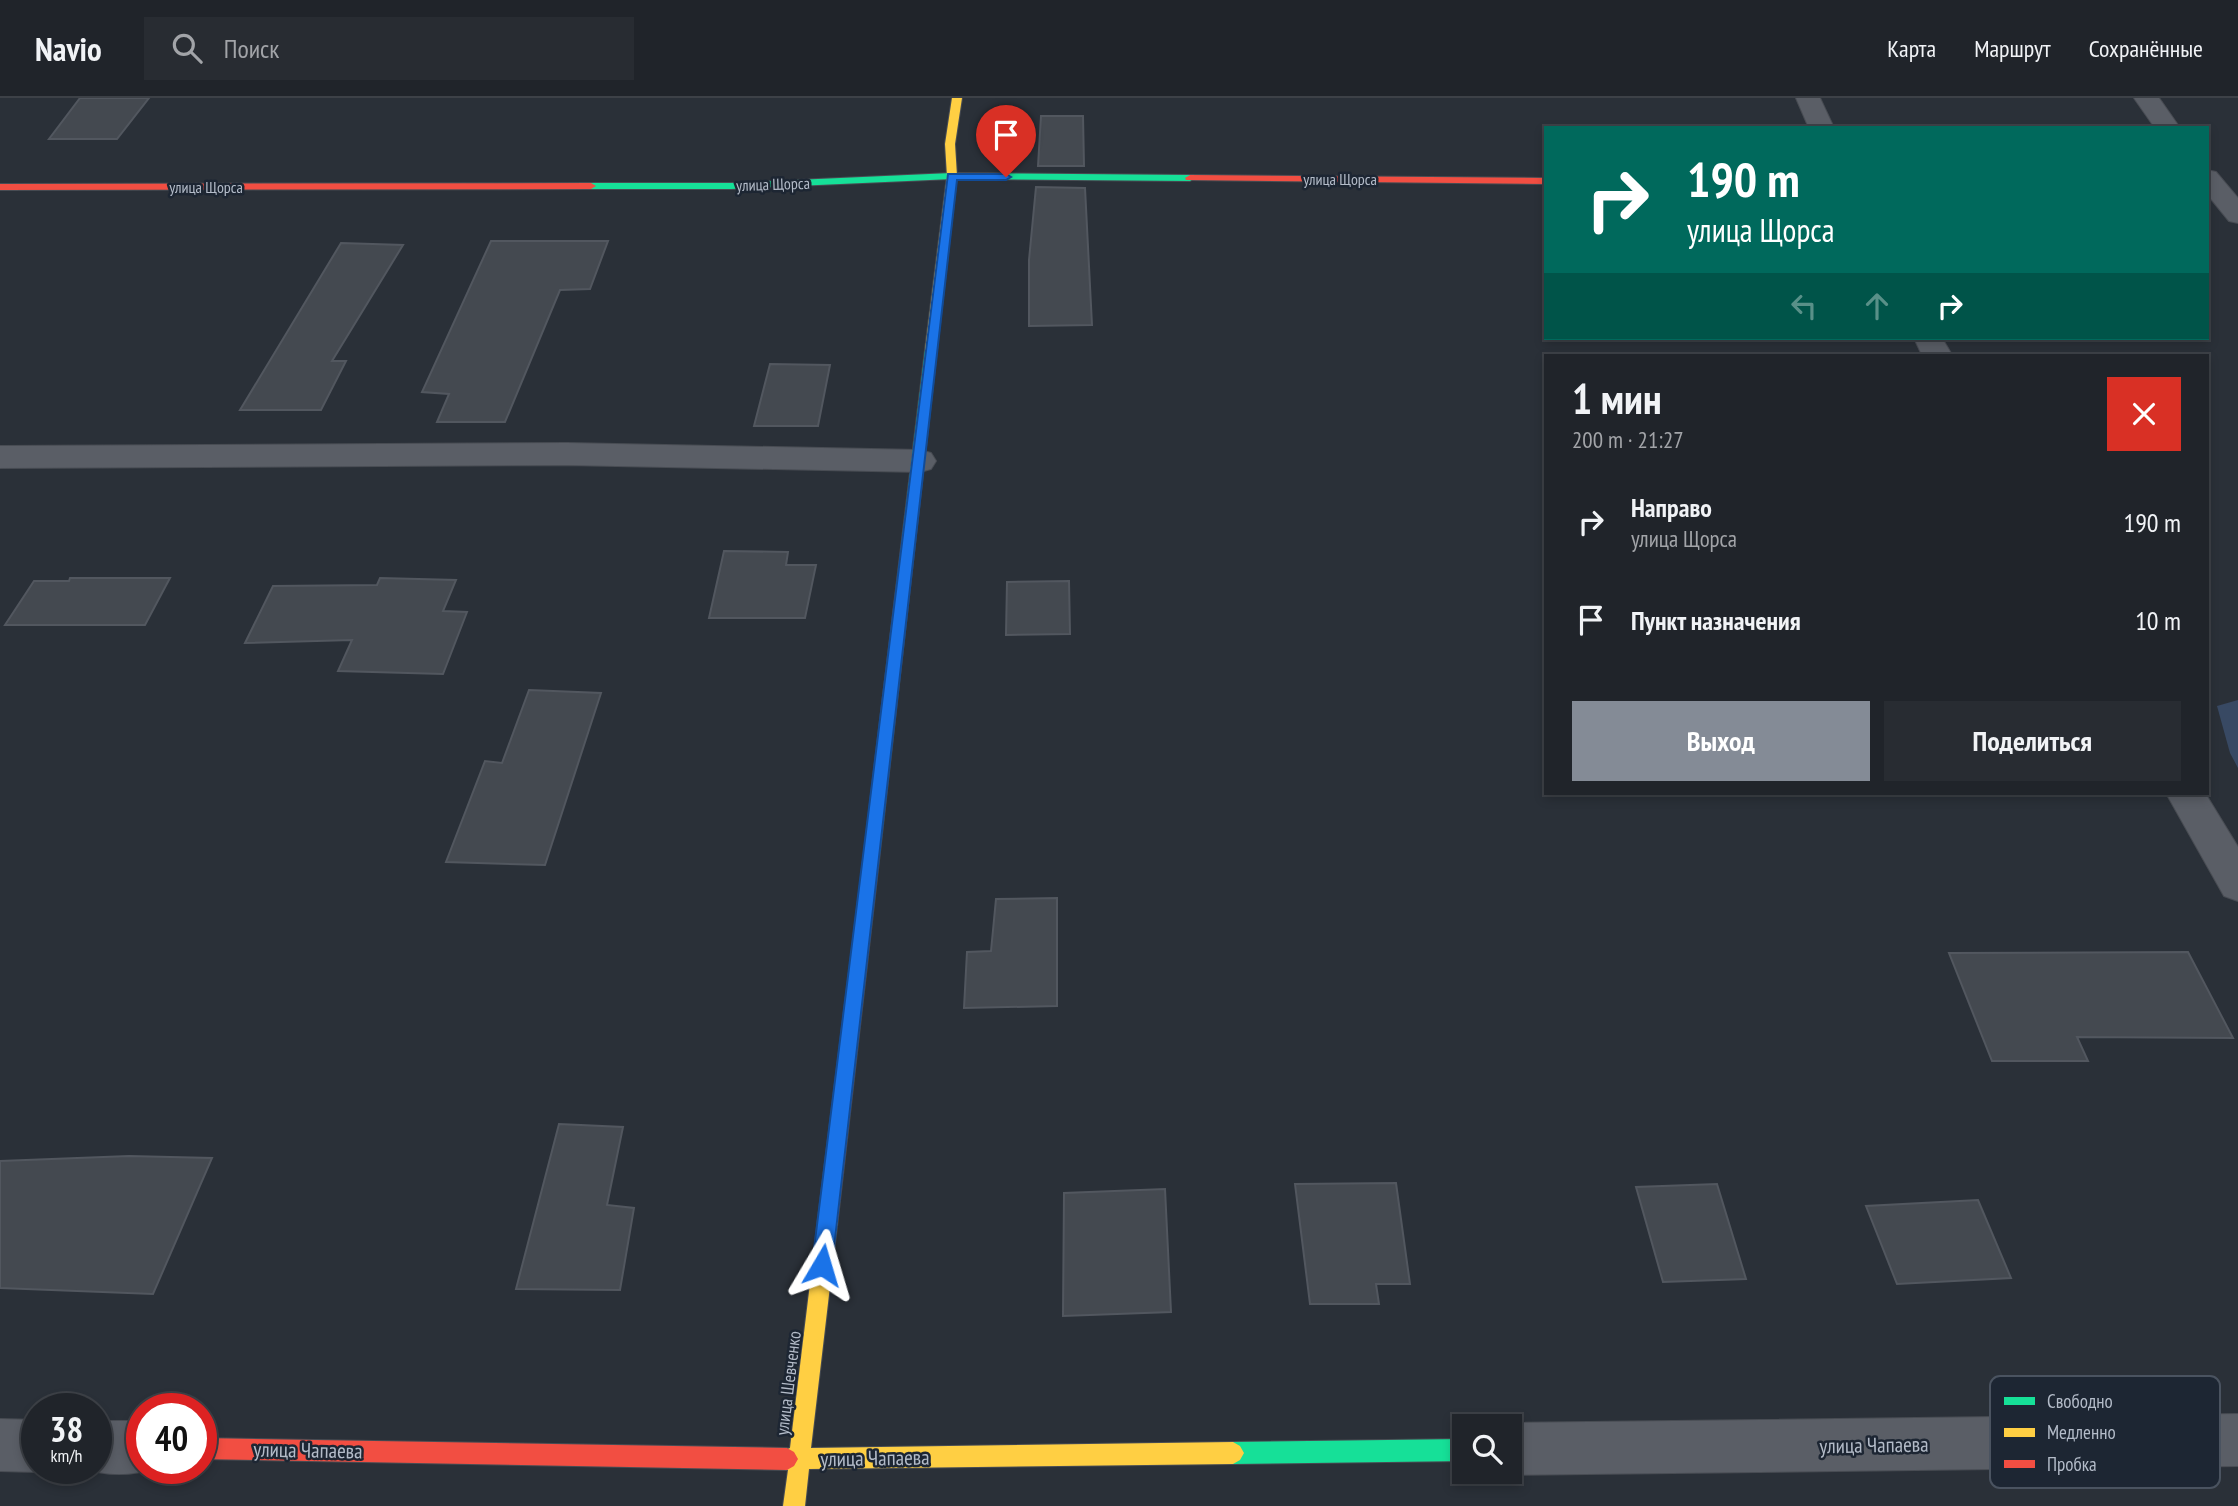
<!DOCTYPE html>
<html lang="ru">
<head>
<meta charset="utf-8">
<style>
	body { margin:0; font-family:"PT Sans Narrow",sans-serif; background:#282c32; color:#f1f3f6; height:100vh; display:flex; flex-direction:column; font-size:26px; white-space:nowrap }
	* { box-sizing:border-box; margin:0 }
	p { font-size:23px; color:#a2a4a8 }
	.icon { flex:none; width:38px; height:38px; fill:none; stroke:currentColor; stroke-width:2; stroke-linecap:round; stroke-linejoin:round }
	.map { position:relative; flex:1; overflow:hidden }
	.side { position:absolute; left:1544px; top:256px; width:665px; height:441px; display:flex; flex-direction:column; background:#20242a; border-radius:0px; box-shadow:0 4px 10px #0003,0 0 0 2px #3d4147 }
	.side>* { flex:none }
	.banner { position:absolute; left:1544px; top:28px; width:665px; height:214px; border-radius:0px; box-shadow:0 4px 10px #0003,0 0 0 2px #3d4147; background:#00695c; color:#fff; overflow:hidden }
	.fabs { position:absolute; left:1452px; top:1316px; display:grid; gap:14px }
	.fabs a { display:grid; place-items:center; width:70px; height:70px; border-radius:0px; background:#20242a; box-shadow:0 4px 10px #0003,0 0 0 2px #3d4147; font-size:35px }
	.speed { position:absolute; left:21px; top:1295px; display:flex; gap:14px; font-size:35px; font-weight:700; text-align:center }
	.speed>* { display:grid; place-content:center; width:91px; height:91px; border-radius:50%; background:#20242a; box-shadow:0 4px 10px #0003,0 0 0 2px #3d4147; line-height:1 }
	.speed small { font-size:18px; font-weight:400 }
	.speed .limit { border:10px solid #d22; background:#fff; color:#111 }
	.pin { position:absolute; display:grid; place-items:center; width:60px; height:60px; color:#fff; margin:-72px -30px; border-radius:50% 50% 50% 0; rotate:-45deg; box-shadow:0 0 7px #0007 }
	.pin .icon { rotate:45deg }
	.me { position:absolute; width:77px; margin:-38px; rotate:7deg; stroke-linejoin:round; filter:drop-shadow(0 0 5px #0008) }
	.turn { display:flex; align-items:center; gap:24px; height:147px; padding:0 28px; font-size:32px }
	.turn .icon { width:91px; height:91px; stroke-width:2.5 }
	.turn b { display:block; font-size:49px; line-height:60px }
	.lanes { display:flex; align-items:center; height:66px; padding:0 28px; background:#0003; justify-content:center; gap:35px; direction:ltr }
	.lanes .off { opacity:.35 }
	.round { display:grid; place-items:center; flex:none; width:74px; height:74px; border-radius:0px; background:#282c32 }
	.head { display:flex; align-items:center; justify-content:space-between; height:119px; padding:0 28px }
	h1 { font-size:42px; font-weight:600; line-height:52px }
	.button { display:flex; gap:14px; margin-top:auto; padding:14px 28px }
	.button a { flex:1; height:80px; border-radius:0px; background:#848b96; color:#fff; font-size:28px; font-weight:600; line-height:80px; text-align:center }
	.button a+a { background:#282c32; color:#f1f3f6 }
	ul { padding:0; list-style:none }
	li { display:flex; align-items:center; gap:21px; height:98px; padding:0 28px }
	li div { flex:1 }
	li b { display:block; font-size:26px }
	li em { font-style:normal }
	header { display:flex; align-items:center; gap:42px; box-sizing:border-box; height:98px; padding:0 35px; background:#20242a; border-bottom:2px solid #3d4147 }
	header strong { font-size:33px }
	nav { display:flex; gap:38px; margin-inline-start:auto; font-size:24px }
	.search { width:490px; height:63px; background:#282c32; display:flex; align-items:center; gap:18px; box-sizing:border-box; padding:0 24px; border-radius:0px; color:#a2a4a8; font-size:26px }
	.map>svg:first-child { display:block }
</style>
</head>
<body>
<header>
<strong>Navio</strong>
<div class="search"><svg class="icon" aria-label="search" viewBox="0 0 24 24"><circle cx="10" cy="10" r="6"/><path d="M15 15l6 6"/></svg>Поиск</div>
<nav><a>Карта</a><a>Маршрут</a><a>Сохранённые</a></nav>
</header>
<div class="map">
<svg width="2238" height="1408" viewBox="0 0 2238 1408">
	<rect width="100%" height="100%" fill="#2a3038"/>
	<path fill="#384963" d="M 2238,602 L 2238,670 L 2230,655 L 2217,608 Z"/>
	<path fill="#444950" stroke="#52575f" stroke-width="2" d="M 80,0 L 149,0 L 117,41 L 49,41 Z
		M 1041,18 L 1083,18 L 1084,68 L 1038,68 Z
		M 1036,89 L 1085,90 L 1092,227 L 1029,228 L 1029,162 Z
		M 491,143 L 608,143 L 590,191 L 560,192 L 505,324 L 437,324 L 449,296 L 422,294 Z
		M 341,145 L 403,147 L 332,263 L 346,263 L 321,312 L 240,312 Z
		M 770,266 L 830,267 L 818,328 L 754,328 Z
		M 724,453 L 788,454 L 786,467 L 816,467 L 805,520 L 709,520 Z
		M 70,480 L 170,480 L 145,527 L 5,527 L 34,483 L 69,483 Z
		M 380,480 L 456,482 L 443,513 L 467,514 L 443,576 L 338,573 L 352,542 L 245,545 L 273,488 L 377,487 Z
		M 1069,483 L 1070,536 L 1006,537 L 1007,484 Z
		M 529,592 L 601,595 L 545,767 L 446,764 L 485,663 L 502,665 Z
		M 1057,800 L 1057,908 L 964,910 L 967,854 L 991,853 L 996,801 Z
		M 2188,854 L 2233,940 L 2077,939 L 2088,963 L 1992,963 L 1949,855 Z
		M 559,1026 L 623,1029 L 607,1107 L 634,1110 L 620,1192 L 516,1191 Z
		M 129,1058 L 212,1060 L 153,1196 L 0,1190 L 0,1063 Z
		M 1396,1085 L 1410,1186 L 1376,1186 L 1379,1206 L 1310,1206 L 1295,1086 Z
		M 1717,1086 L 1746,1181 L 1663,1184 L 1636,1089 Z
		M 1165,1091 L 1171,1214 L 1063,1218 L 1064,1095 Z
		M 1978,1102 L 2011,1180 L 1897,1186 L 1866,1108 Z"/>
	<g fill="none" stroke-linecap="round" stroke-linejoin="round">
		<g stroke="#484c53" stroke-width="2">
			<path id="street" d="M 1796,0 L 1820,0 L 1834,30 L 1809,30 Z
				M 2134,0 L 2159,0 L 2180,30 L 2155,30 Z
				M 2207,72 L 2216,74 L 2238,100 L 2238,125 L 2229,123 L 2207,96 Z
				M 1914,240 L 1942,240 L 1952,257 L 1922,257 Z
				M 567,345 L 920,352 L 931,355 L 936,363 L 931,371 L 920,374 L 567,367 L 0,370 L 0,348 Z
				M 2166,695 L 2205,695 L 2238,749 L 2238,803 L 2224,798 Z
				M 2238,1316 L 2238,1368 L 1510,1377 L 1503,1374 L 1510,1374 L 1510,1328 L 1503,1328 L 1510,1325 Z
				M 0,1321 L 37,1322 L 37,1370 L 45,1370 L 37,1374 L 0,1373 Z
				M 96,1323 L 142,1323 L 142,1370 L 153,1370 C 134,1378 104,1378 85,1370 L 96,1370 Z"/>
		</g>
		<g stroke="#484c53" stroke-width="2">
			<path id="fast" d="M 952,75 L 1190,77 L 1195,80 L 1190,83 L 952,81 L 731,91 L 591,91 L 586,88 L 591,85 L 731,85 Z
				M 931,248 L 937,252 L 880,754 L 878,759 L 872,761 L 866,759 L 864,754 L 925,252 Z
				M 1465,1341 L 1465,1363 L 1233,1366 L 1226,1362 L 1222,1355 L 1226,1348 L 1233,1344 Z"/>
		</g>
		<g stroke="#484c53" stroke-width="2">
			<path id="slow" d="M 952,0 L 962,0 L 955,46 L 957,78 L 937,252 L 931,256 L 925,252 L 947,78 L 945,46 Z
				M 828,1110 L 835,1113 L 838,1120 L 811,1350 L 1233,1344 L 1240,1348 L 1244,1355 L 1240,1362 L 1233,1366 L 809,1371 L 805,1408 L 783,1408 L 788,1372 L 780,1368 L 776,1361 L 780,1354 L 790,1350 L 818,1120 L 821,1113 Z"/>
		</g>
		<g stroke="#484c53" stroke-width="2">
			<path id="jam" d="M 1190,77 L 1545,80 L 1545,86 L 1186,82 L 1185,80 Z
				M 0,86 L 591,85 L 596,88 L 591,91 L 0,92 Z
				M 872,747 L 878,749 L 880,754 L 838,1120 L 835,1127 L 828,1130 L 821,1127 L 818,1120 L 864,754 L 866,749 Z
				M 201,1340 L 787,1350 L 794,1354 L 798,1361 L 794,1368 L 787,1372 L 201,1361 Z"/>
		</g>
		<use href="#street" fill="#5a5e66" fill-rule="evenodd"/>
		<use href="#fast" fill="#16e098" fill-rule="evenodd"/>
		<use href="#slow" fill="#ffcf43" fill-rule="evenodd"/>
		<use href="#jam" fill="#f24e42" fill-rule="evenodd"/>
	</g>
	<path fill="#1a73e8" stroke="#114b97" stroke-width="2" d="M 948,76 L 1006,76 L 1011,79 L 1006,82 L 957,82 L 832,1167 L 829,1174 L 822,1177 L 815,1174 L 812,1167 Z"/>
	<g text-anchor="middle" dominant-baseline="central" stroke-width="5" stroke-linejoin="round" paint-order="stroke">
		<g font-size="16" fill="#b4bcc9" stroke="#1d2633">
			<text x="1340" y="81">улица Щорса</text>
			<text transform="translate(773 86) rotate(-2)">улица Щорса</text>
			<text x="206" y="89">улица Щорса</text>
		</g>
		<g font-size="18" fill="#b4bcc9" stroke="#1d2633">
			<text transform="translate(788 1285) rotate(-83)">улица Шевченко</text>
		</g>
		<g font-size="21" fill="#b4bcc9" stroke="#1d2633">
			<text transform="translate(1874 1347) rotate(-1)">улица Чапаева</text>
			<text transform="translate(308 1352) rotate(1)">улица Чапаева</text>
			<text transform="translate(875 1360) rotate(-1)">улица Чапаева</text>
		</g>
	</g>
	<rect x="1990" y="1278" width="230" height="112" rx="10" fill="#1d2633" stroke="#4a5360" stroke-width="2"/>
	<rect x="2004" y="1299" width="31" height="8" fill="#16e098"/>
	<rect x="2004" y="1330" width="31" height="9" fill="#ffcf43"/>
	<rect x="2004" y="1362" width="31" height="8" fill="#f24e42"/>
	<g font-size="19" fill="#b4bcc9">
		<text x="2047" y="1310">Свободно</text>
		<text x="2047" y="1341">Медленно</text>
		<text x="2047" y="1373">Пробка</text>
	</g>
</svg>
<div class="fabs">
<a><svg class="icon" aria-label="search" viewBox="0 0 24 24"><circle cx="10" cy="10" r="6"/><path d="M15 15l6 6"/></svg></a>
</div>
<div class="speed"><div>38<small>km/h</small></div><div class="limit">40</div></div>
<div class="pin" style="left:1006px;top:79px;background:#d93025"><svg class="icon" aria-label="arrive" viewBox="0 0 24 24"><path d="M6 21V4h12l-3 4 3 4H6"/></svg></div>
<svg class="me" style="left:822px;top:1167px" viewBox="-20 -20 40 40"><path d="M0-17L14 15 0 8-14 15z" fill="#1a73e8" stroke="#fff" stroke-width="4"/></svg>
<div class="banner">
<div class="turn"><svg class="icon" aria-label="right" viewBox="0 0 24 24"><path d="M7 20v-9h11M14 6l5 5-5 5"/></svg><div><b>190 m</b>улица Щорса</div></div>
<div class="lanes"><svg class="icon off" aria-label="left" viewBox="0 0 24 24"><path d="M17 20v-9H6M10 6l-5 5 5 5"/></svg><svg class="icon off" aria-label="ahead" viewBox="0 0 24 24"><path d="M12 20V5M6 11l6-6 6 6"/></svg><svg class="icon" aria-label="right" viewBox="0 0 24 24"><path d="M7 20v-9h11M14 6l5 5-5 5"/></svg></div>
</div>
<section class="side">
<div class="head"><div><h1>1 мин</h1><p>200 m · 21:27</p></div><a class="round" style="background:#d93025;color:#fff"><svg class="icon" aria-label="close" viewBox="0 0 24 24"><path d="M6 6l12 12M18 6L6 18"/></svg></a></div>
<ul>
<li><svg class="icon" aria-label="right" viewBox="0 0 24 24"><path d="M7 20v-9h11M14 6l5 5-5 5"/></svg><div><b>Направо</b><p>улица Щорса</p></div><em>190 m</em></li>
<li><svg class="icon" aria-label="arrive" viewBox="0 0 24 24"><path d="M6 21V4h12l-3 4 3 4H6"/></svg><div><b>Пункт назначения</b></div><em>10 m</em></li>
</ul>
<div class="button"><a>Выход</a><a>Поделиться</a></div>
</section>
</div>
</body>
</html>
